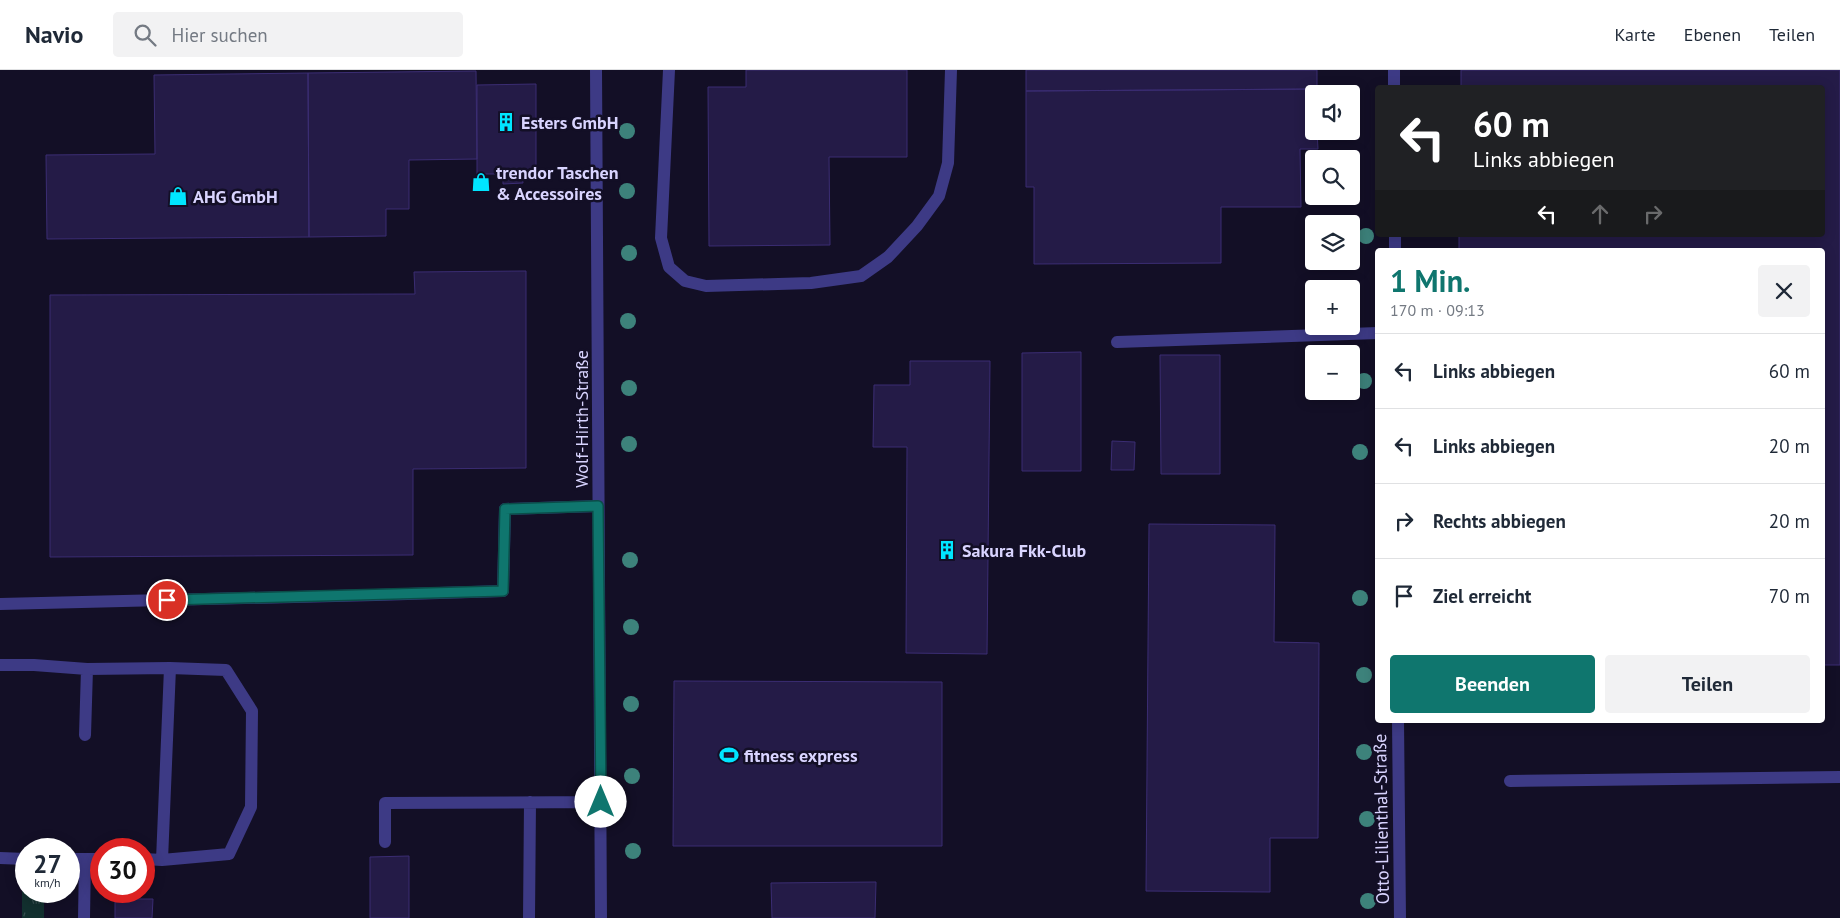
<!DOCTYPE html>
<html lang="de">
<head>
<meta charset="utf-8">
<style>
	body { margin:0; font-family:"PT Sans",sans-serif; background:#f2f2f3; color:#1f2937; height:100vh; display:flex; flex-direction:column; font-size:19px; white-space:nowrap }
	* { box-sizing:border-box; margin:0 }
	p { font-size:16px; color:#747a83 }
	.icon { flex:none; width:28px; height:28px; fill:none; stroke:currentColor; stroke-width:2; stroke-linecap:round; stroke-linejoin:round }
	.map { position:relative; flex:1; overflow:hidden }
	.drawer { position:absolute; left:1375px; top:178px; width:450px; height:475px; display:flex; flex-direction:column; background:#fff; border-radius:5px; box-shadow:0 2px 12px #0003 }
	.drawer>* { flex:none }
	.banner { position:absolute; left:1375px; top:15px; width:450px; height:152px; border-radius:5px; box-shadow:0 2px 12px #0003; background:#202124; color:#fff; overflow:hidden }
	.controls { position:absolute; left:1305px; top:15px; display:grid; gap:10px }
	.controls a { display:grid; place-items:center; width:55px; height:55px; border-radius:5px; background:#fff; box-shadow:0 2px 12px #0003; font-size:25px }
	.speed { position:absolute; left:15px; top:768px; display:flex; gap:10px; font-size:25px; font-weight:700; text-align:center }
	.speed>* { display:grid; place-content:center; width:65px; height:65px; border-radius:50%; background:#fff; box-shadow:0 2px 12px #0003; line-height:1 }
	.speed small { font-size:12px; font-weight:400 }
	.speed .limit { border:8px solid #d22; background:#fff; color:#111 }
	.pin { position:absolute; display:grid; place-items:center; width:42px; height:42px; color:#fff; margin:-21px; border:2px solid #fff; border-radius:50%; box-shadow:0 1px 5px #0007 }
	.me { position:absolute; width:55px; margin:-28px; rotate:0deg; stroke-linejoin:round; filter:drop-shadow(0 0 4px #0008) }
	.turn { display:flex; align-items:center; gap:18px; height:105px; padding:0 15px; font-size:22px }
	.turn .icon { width:65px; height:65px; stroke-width:2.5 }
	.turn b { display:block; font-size:35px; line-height:42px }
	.lanes { display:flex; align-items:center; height:48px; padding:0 15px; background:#0003; justify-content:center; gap:25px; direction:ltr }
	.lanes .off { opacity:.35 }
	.round { display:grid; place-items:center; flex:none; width:52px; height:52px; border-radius:5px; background:#f2f2f3 }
	.overview { display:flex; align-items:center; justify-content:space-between; height:85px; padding:0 15px }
	h1 { font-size:30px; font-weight:700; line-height:38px; color:#0f766e }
	.action { display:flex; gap:10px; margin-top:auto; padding:10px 15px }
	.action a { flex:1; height:58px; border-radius:5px; background:#0f766e; color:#fff; font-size:20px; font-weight:700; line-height:58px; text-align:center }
	.action a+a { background:#f2f2f3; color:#1f2937 }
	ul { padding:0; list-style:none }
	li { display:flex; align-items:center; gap:15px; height:75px; padding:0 15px; border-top:1px solid #e0e1e3 }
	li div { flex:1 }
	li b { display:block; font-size:19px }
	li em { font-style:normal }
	header { display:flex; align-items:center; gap:30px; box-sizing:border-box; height:70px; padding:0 25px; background:#fff; border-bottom:1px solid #e0e1e3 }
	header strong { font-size:24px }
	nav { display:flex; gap:28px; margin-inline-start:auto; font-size:18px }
	.search { width:350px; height:45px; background:#f2f2f3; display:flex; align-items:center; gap:12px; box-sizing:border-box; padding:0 18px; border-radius:5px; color:#747a83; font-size:19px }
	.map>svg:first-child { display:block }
</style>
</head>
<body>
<header>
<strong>Navio</strong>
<div class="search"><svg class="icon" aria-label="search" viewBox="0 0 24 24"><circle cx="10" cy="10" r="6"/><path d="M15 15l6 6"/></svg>Hier suchen</div>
<nav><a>Karte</a><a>Ebenen</a><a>Teilen</a></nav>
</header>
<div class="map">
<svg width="1840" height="848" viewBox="0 0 1840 848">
	<defs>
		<pattern id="grass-tufts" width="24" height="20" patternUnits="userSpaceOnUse" patternTransform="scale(1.25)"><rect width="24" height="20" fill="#12302f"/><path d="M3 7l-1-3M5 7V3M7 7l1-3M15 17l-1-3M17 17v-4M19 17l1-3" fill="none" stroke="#344d4e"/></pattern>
	</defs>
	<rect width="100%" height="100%" fill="#130f26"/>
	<path fill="url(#grass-tufts)" d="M 22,821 L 44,821 L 44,848 L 22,848 Z"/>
	<path fill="#241b47" stroke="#3b2d73" d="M 746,0 L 907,0 L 907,87 L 829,87 L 830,175 L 709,176 L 708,17 L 746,17 Z
		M 1026,0 L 1317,0 L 1317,19 L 1026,21 Z
		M 1461,0 L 1840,0 L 1840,595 L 1822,595 L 1822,180 L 1459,180 L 1459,165 L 1822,165 L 1822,18 L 1461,18 Z
		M 476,1 L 477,89 L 409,90 L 409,139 L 386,139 L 386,166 L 309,167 L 308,3 Z
		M 308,3 L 309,167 L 47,169 L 46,85 L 155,84 L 154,5 Z
		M 536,14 L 536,104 L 522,104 L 523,113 L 503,114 L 503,104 L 477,104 L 477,15 Z
		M 1317,19 L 1317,24 L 1314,24 L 1314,61 L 1317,61 L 1318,79 L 1300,79 L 1301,137 L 1221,137 L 1221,193 L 1034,194 L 1034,117 L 1026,117 L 1026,21 Z
		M 526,201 L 526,398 L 413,399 L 413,485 L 50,487 L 50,225 L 415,224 L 414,202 Z
		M 1081,282 L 1081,401 L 1022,401 L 1022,283 Z
		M 1160,285 L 1220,285 L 1220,404 L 1161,404 Z
		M 910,291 L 990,291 L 987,584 L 906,583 L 907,377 L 873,377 L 874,315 L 910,315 Z
		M 1112,371 L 1135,372 L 1134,400 L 1111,400 Z
		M 1149,454 L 1275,455 L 1274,572 L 1319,573 L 1318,768 L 1270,768 L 1270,822 L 1146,821 Z
		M 674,611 L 942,612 L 942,776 L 673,776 Z
		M 409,786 L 409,848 L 370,848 L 370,787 Z
		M 876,812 L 875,848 L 772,848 L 771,813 Z
		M 115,829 L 153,829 L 152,848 L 115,848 Z"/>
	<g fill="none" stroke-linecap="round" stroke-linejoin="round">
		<path stroke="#3d3a85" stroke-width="12" d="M 596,0 L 601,848
			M 669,0 L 661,168 L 669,197 L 685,211 L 706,216 L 811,213 L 861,206 L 888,187 L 917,156 L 939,126 L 948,93 L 951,0
			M 1394,0 L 1394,18
			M 1395,165 L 1395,180
			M 1117,272 L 1378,263
			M 0,534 L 376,525 L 503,521 L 505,439 L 598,436
			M 0,595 L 34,595 L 87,599 L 170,598
			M 1398,650 L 1400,848
			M 85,665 L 87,599
			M 1510,711 L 1840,707
			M 385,772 L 385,733 L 601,732
			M 0,788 L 26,789
			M 69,789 L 85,789 L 84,848
			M 85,789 L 101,789
			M 144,789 L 162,790 L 229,784 L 251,737 L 252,641 L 226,600 L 170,598 L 162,790
			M 529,848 L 530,732"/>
	</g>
	<g fill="#3d827b">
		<circle cx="627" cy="61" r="8"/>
		<circle cx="627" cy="121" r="8"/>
		<circle cx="1366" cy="166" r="8"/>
		<circle cx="629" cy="183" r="8"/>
		<circle cx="628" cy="251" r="8"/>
		<circle cx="1364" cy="311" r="8"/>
		<circle cx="629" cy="318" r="8"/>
		<circle cx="629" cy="374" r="8"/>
		<circle cx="1360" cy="382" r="8"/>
		<circle cx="630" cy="490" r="8"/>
		<circle cx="1360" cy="528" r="8"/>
		<circle cx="631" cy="557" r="8"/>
		<circle cx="1364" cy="605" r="8"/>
		<circle cx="631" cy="634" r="8"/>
		<circle cx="1364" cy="682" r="8"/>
		<circle cx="632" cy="706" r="8"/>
		<circle cx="1367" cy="749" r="8"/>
		<circle cx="633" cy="781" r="8"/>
		<circle cx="1368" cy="831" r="8"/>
	</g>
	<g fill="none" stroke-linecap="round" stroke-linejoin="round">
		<g stroke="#0a4d48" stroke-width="12">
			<path id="route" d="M 167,530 L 503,521 L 505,439 L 598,436 L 601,732"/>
		</g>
		<use href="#route" stroke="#0f766e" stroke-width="9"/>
	</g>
	<defs>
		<g id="building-bare" transform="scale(1.5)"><path d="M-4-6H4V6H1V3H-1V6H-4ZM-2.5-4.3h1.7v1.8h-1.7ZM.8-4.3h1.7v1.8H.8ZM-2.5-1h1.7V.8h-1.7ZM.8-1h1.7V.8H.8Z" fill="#00e5ff" stroke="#130f26" stroke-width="2.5" paint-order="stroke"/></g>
		<g id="shop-bare" transform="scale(1.5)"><path d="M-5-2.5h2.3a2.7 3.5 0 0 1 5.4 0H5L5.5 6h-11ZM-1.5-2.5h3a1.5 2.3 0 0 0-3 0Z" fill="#00e5ff" stroke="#130f26" stroke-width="2.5" paint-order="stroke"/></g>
		<g id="stadium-bare" transform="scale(1.5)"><path d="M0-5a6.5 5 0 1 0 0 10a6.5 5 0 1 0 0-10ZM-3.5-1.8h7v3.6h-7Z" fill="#00e5ff" stroke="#130f26" stroke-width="2.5" paint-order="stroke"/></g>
	</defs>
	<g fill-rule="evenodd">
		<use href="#building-bare" x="506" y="52"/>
		<use href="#shop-bare" x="481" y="112"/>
		<use href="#shop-bare" x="178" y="126"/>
		<use href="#building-bare" x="947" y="480"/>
		<use href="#stadium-bare" x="729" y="685"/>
	</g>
	<g text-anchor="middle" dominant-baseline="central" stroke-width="5" stroke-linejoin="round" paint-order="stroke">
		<g font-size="18" font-weight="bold" fill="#d9d4ff" stroke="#130f26" text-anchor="start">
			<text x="521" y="52">Esters GmbH</text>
			<text x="496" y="102">trendor Taschen<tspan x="496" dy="21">&amp; Accessoires</tspan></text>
			<text x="193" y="126">AHG GmbH</text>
			<text x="962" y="480">Sakura Fkk-Club</text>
			<text x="744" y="685">fitness express</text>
		</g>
		<g font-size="18" fill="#d9d4ff" stroke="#130f26">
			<text transform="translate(581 349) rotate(-90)">Wolf-Hirth-Straße</text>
			<text transform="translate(1381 749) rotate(-91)">Otto-Lilienthal-Straße</text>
		</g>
	</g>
</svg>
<div class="controls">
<a><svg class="icon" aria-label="sound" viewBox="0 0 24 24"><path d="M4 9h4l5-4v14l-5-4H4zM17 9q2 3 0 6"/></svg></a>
<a><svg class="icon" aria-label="search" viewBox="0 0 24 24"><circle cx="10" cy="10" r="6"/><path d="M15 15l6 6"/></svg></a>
<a><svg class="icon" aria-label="layers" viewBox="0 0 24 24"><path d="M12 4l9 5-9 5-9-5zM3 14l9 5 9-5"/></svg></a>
<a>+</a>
<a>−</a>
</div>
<div class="speed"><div>27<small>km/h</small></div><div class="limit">30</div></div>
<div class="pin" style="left:167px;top:530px;background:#d93025"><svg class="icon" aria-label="arrive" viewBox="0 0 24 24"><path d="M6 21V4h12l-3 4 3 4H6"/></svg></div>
<svg class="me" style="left:601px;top:732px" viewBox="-20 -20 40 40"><circle r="19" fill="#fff"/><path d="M0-13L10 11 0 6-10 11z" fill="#0f766e"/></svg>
<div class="banner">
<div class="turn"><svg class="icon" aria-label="left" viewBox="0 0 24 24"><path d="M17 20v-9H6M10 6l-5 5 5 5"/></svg><div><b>60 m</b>Links abbiegen</div></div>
<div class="lanes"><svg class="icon" aria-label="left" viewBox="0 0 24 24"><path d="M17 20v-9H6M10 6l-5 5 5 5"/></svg><svg class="icon off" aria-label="ahead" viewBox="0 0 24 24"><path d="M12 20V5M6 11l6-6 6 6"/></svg><svg class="icon off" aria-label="right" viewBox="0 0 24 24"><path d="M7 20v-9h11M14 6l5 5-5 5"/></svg></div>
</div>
<section class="drawer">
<div class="overview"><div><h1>1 Min.</h1><p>170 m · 09:13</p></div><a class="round"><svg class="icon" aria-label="close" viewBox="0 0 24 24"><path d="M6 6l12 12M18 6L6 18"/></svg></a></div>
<ul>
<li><svg class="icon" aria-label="left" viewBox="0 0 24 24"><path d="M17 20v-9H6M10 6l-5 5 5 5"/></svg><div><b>Links abbiegen</b></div><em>60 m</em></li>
<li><svg class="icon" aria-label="left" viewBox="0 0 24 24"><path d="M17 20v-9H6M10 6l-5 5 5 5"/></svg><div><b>Links abbiegen</b></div><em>20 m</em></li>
<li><svg class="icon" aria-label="right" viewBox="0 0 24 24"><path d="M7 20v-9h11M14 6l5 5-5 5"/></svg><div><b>Rechts abbiegen</b></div><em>20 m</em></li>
<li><svg class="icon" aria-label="arrive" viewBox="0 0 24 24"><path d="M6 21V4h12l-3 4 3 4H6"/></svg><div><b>Ziel erreicht</b></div><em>70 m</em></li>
</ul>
<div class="action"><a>Beenden</a><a>Teilen</a></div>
</section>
</div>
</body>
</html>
